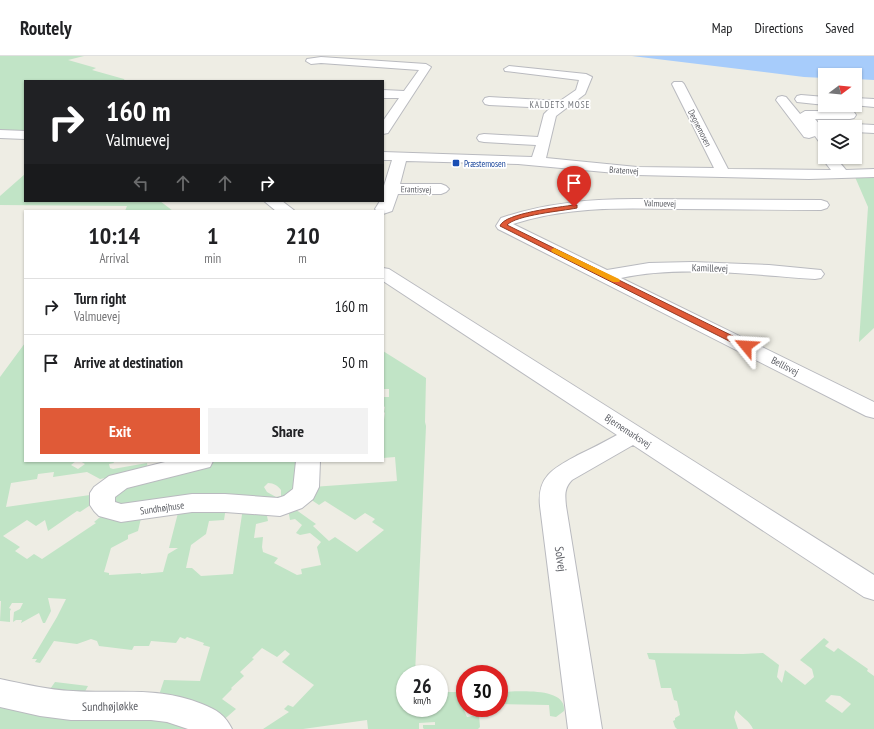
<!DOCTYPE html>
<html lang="en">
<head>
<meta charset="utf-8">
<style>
	body { margin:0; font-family:"PT Sans Narrow",sans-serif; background:#f2f2f2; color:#202124; height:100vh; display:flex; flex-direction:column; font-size:15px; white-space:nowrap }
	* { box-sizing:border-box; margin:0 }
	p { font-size:13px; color:#757577 }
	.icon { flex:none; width:22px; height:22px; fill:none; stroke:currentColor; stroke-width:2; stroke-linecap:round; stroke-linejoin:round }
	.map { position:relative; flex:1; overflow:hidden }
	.side { position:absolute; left:24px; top:154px; width:360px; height:252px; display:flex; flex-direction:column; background:#fff; border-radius:0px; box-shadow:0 1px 3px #0004 }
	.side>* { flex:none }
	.guide { position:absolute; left:24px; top:24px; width:360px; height:122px; border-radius:0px; box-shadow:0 1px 3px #0004; background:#202124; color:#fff; overflow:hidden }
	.needle { width:26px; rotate:74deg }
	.controls { position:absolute; left:818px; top:12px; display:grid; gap:8px }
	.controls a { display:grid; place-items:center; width:44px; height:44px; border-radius:0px; background:#fff; box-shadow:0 1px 3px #0004; font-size:20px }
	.speed { position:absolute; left:396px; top:609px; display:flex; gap:8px; font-size:20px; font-weight:700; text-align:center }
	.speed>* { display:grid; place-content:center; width:52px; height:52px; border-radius:50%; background:#fff; box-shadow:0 1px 3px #0004; line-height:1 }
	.speed small { font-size:10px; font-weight:400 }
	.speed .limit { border:6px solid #d22; background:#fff; color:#111 }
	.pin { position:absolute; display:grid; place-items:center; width:34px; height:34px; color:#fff; margin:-41px -17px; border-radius:50% 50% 50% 0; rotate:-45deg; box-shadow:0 0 4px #0007 }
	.pin .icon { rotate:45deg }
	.me { position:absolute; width:44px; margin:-22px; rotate:297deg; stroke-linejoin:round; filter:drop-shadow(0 0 3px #0008) }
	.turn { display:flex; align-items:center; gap:14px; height:84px; padding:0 16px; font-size:18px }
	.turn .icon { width:52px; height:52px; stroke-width:2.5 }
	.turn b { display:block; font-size:28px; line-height:34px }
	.lanes { display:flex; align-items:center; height:38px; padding:0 16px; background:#0003; justify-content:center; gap:20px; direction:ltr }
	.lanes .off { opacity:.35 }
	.eta { display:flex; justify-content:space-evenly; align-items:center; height:68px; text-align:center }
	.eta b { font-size:24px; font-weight:800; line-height:28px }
	.primary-button { display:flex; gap:8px; margin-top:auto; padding:8px 16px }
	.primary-button a { flex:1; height:46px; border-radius:0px; background:#e05a37; color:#fff; font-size:16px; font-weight:800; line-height:46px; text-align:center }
	.primary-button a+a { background:#f2f2f2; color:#202124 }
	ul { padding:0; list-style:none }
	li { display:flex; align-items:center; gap:12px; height:56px; padding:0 16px; border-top:1px solid #e0e0e0 }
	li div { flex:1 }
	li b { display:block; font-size:15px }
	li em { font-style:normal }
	header { display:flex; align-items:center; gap:24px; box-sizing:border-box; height:56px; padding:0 20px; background:#fff; border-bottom:1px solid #e0e0e0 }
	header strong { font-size:19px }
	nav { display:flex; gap:22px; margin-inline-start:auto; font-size:14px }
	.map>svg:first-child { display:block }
</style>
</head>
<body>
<header>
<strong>Routely</strong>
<nav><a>Map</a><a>Directions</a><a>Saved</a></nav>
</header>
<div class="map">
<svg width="874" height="673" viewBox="0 0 874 673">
	<rect width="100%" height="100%" fill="#eeede4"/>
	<path fill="#c1e4c6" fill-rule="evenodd" d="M 0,0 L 84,0 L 68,4 L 96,12 L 92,14 L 124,23 L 125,25 L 25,25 L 25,77 L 0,76 Z
		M 25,118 L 25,145 L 160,145 L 173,155 L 125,155 L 127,150 L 0,149 L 0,140 Z
		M 874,120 L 874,272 L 859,286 L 868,151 L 855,121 Z
		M 25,287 L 25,352 L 24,354 L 25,357 L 25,405 L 76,405 L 71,409 L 78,413 L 85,408 L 80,405 L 113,405 L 114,407 L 109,408 L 110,412 L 113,413 L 147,407 L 148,414 L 100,423 L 87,416 L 53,421 L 54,416 L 38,418 L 37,423 L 11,427 L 6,451 L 97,438 L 95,446 L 80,456 L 77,455 L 48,475 L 45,464 L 36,470 L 27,464 L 3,480 L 20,491 L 15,495 L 27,503 L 34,498 L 42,503 L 96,467 L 94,466 L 104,458 L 142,458 L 138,475 L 128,479 L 128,483 L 111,492 L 104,516 L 109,517 L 109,519 L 141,517 L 141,518 L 163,516 L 168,498 L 178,492 L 169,492 L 179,453 L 226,451 L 224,464 L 209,465 L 206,478 L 191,489 L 186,512 L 192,512 L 201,520 L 233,518 L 243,452 L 266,455 L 268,465 L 256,468 L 254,482 L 263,481 L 262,491 L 263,496 L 278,502 L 274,507 L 297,519 L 302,518 L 301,513 L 321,509 L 317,491 L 321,486 L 310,477 L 300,479 L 296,477 L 302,469 L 295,463 L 290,464 L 288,453 L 292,451 L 316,468 L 313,470 L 329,485 L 335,481 L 357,496 L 384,474 L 372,466 L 375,463 L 365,457 L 355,464 L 325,445 L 319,449 L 307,441 L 312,431 L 397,425 L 395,401 L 383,402 L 383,370 L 385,357 L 384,356 L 385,351 L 383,350 L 383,341 L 389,341 L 389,333 L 383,333 L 383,295 L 426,322 L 425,366 L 426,370 L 415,618 L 405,618 L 405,652 L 439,652 L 439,636 L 465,636 L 465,649 L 463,652 L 467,661 L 479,659 L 480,671 L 478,673 L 424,673 L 423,672 L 423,669 L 435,669 L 435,666 L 419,667 L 419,673 L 368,673 L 367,664 L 303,673 L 263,673 L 289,656 L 284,653 L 288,649 L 293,651 L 314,629 L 282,606 L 290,598 L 285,594 L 277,601 L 262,592 L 252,602 L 254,603 L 240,616 L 244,620 L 231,632 L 232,633 L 222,643 L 236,653 L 220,667 L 158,642 L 164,624 L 200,625 L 210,591 L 203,589 L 204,587 L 187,581 L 185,583 L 180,581 L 176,587 L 151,585 L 149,590 L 134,590 L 132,594 L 99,590 L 97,585 L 91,583 L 77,588 L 54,585 L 40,607 L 35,606 L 37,603 L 32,603 L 57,561 L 66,543 L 48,542 L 51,555 L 45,567 L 43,567 L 39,557 L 21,567 L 22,564 L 16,564 L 13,566 L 14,556 L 20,553 L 23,547 L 12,547 L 9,552 L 11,553 L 10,555 L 10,566 L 0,565 L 1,545 L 0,545 L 0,321 Z
		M 213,405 L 299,405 L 291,442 L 116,452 L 111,435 ZM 268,427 C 274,427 278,430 281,434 L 281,440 L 276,441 L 267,436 L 264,431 Z
		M 824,582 L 829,586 L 825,590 L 834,596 L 838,592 L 868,613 L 867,615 L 874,620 L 874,673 L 753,673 C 750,665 741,661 736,654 L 734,661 L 738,673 L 677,673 L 675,671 L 673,665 L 675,664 L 675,662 L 680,659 L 677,645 L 674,644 L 671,632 L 661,632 L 655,604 L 649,603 L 647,597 L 743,598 L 763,597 L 779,609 L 777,621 L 782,627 L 785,614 L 805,629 L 814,621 L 812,613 L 800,604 ZM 831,639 L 840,640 L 851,648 L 842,657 L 825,645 Z
		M 55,626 L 88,630 L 81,643 L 46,639 Z
		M 499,636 C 515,636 567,630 564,655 L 556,661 L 550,660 L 549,649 L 499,648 Z
		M 0,644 L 140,656 L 201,673 L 0,673 Z"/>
	<path fill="#a7ccfb" d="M 632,0 L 874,0 L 874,24 L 855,23 L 855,19 L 825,19 L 825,22 L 804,21 Z"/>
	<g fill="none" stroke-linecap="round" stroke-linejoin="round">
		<g stroke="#b9babf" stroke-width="2">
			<path id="minor" d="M 321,1 L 426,8 L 431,11 L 388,77 L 383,78 L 383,65 L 399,42 L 383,42 L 383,34 L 404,35 L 419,14 L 321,7 L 311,8 L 306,5 L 307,3 Z
				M 509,10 L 586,18 L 592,21 L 585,38 L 556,60 L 546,102 L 637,111 L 714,112 L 672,28 L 674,26 L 682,26 L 684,28 L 728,113 L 831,114 L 821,101 L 825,98 L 825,101 L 835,101 L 846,114 L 874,113 L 874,121 L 809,123 L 637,119 L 518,108 L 406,105 L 400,128 L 441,128 L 446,130 L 449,133 L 446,136 L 441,138 L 398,138 L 392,155 L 383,158 L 383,155 L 377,155 L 375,153 L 380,145 L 383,145 L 383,133 L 392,104 L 383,104 L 383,96 L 532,101 L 536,89 L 484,86 L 479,85 L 477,82 L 479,79 L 484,78 L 538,81 L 544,58 L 550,52 L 489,49 L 485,48 L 483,45 L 485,42 L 489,41 L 560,45 L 576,34 L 579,24 L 505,15 L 504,13 Z
				M 801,39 L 825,41 L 825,49 L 797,46 L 795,43 L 797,40 Z
				M 782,40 L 786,41 L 800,58 L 805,55 L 850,55 L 854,56 L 856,59 L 854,62 L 850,63 L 815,63 L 825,75 L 825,88 L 820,87 L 815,80 L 809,82 L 804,81 L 776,44 L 778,41 Z
				M 855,42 L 874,43 L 874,51 L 853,49 L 855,49 Z
				M 855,68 L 874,69 L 874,77 L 855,76 L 855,71 L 849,71 Z
				M 0,74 L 25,75 L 25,83 L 0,82 Z
				M 635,143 L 821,144 L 827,146 L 829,149 L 827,152 L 821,154 C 773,154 726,153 678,153 C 622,152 567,150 513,168 L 607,214 L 649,207 L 692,206 L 769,209 L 821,214 L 824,218 L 821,222 L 815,223 C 754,219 681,209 621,222 L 874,346 L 874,362 L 866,360 L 498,173 L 496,170 L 501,162 C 545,147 589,143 635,143 Z
				M 264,145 L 282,145 L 295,155 L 276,155 Z
				M 383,212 L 389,213 L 874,519 L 874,544 L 864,541 L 633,389 L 572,424 C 564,432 565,440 566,450 L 602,673 L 568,673 L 540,450 C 537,420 554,412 578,399 C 591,393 604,386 617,379 L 383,225 Z
				M 169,405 L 213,405 L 210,411 L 127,432 L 115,441 L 115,446 L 121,448 L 192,438 L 225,438 L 278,442 L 284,440 L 293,433 L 296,405 L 320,405 L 319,431 L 313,443 L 302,452 L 280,460 L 225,456 L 192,456 L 121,466 L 99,460 L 94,455 L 90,449 L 90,437 L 94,431 L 109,420 Z
				M 0,623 C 24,628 48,634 73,635 C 119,638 158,630 202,648 C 217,654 225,659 232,673 L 188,673 L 167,666 L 151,664 L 71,664 L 40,660 L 0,651 Z"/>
		</g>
		<use href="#minor" fill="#fff" fill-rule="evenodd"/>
	</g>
	<path fill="#e05a37" stroke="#923a24" d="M 574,149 L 577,149 L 577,152 C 562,155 516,159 507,169 L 749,288 L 750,290 L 749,292 L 743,292 L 500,170 C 504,157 561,151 574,149 Z"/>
	<path fill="#f59e0b" d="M 554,192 L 619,223 L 620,225 L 619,226 L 613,226 L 552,196 L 551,194 Z"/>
	<rect fill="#1a4fb4" stroke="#fff" stroke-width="1.5" x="452" y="103" width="8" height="8" rx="2"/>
	<g text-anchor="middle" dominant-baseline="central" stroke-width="3.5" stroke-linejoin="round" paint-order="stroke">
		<g font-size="9" letter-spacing="1" fill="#6d7076" stroke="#fff">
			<text x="560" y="48">KALDETS MOSE</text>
		</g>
		<g font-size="9" fill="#5c5e64" stroke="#fff">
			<text transform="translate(700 72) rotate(63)">Degnemosen</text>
			<text transform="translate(624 114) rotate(3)">Bratenvej</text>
			<text transform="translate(416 133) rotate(1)">Erantisvej</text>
			<text transform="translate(660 147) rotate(1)">Valmuevej</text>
		</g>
		<g font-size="9" fill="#164399" stroke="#fff" text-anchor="start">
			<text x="464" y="107">Præstemosen</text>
		</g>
		<g font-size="10" fill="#5c5e64" stroke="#fff">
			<text transform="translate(710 212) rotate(1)">Kamillevej</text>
			<text transform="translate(785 310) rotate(27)">Bellisvej</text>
			<text transform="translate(628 375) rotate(33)">Bjernemarksvej</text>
			<text transform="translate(162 452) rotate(-8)">Sundhøjhuse</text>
		</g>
		<g font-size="12" fill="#5c5e64" stroke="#fff">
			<text transform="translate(561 503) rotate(82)">Solvej</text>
			<text transform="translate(110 650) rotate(-1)">Sundhøjløkke</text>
		</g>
	</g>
</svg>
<div class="controls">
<a><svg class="needle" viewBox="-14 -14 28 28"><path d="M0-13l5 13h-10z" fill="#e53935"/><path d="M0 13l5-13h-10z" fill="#757577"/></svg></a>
<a><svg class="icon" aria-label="layers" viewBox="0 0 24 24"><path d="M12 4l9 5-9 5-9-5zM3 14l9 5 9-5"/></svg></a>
</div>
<div class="speed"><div>26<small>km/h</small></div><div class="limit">30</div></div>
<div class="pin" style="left:574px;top:151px;background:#d93025"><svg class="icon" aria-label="arrive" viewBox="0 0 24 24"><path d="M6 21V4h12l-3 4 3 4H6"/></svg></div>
<svg class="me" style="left:746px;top:290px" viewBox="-20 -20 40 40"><path d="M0-17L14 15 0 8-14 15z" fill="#e05a37" stroke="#fff" stroke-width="4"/></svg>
<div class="guide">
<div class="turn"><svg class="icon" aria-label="right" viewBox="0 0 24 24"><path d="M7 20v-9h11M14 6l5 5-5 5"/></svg><div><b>160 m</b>Valmuevej</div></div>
<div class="lanes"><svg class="icon off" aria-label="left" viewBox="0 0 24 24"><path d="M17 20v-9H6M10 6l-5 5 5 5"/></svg><svg class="icon off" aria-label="ahead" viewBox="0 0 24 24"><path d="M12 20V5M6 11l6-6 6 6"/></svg><svg class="icon off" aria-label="ahead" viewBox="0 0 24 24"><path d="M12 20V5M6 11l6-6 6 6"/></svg><svg class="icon" aria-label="right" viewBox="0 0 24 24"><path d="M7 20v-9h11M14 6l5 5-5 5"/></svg></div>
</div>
<section class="side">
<div class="eta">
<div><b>10:14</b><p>Arrival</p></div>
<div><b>1</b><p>min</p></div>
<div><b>210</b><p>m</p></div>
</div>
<ul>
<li><svg class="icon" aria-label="right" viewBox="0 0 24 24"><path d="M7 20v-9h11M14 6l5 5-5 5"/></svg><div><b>Turn right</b><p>Valmuevej</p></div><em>160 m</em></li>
<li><svg class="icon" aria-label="arrive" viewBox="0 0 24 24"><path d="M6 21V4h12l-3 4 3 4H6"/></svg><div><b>Arrive at destination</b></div><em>50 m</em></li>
</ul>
<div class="primary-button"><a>Exit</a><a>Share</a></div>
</section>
</div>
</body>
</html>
